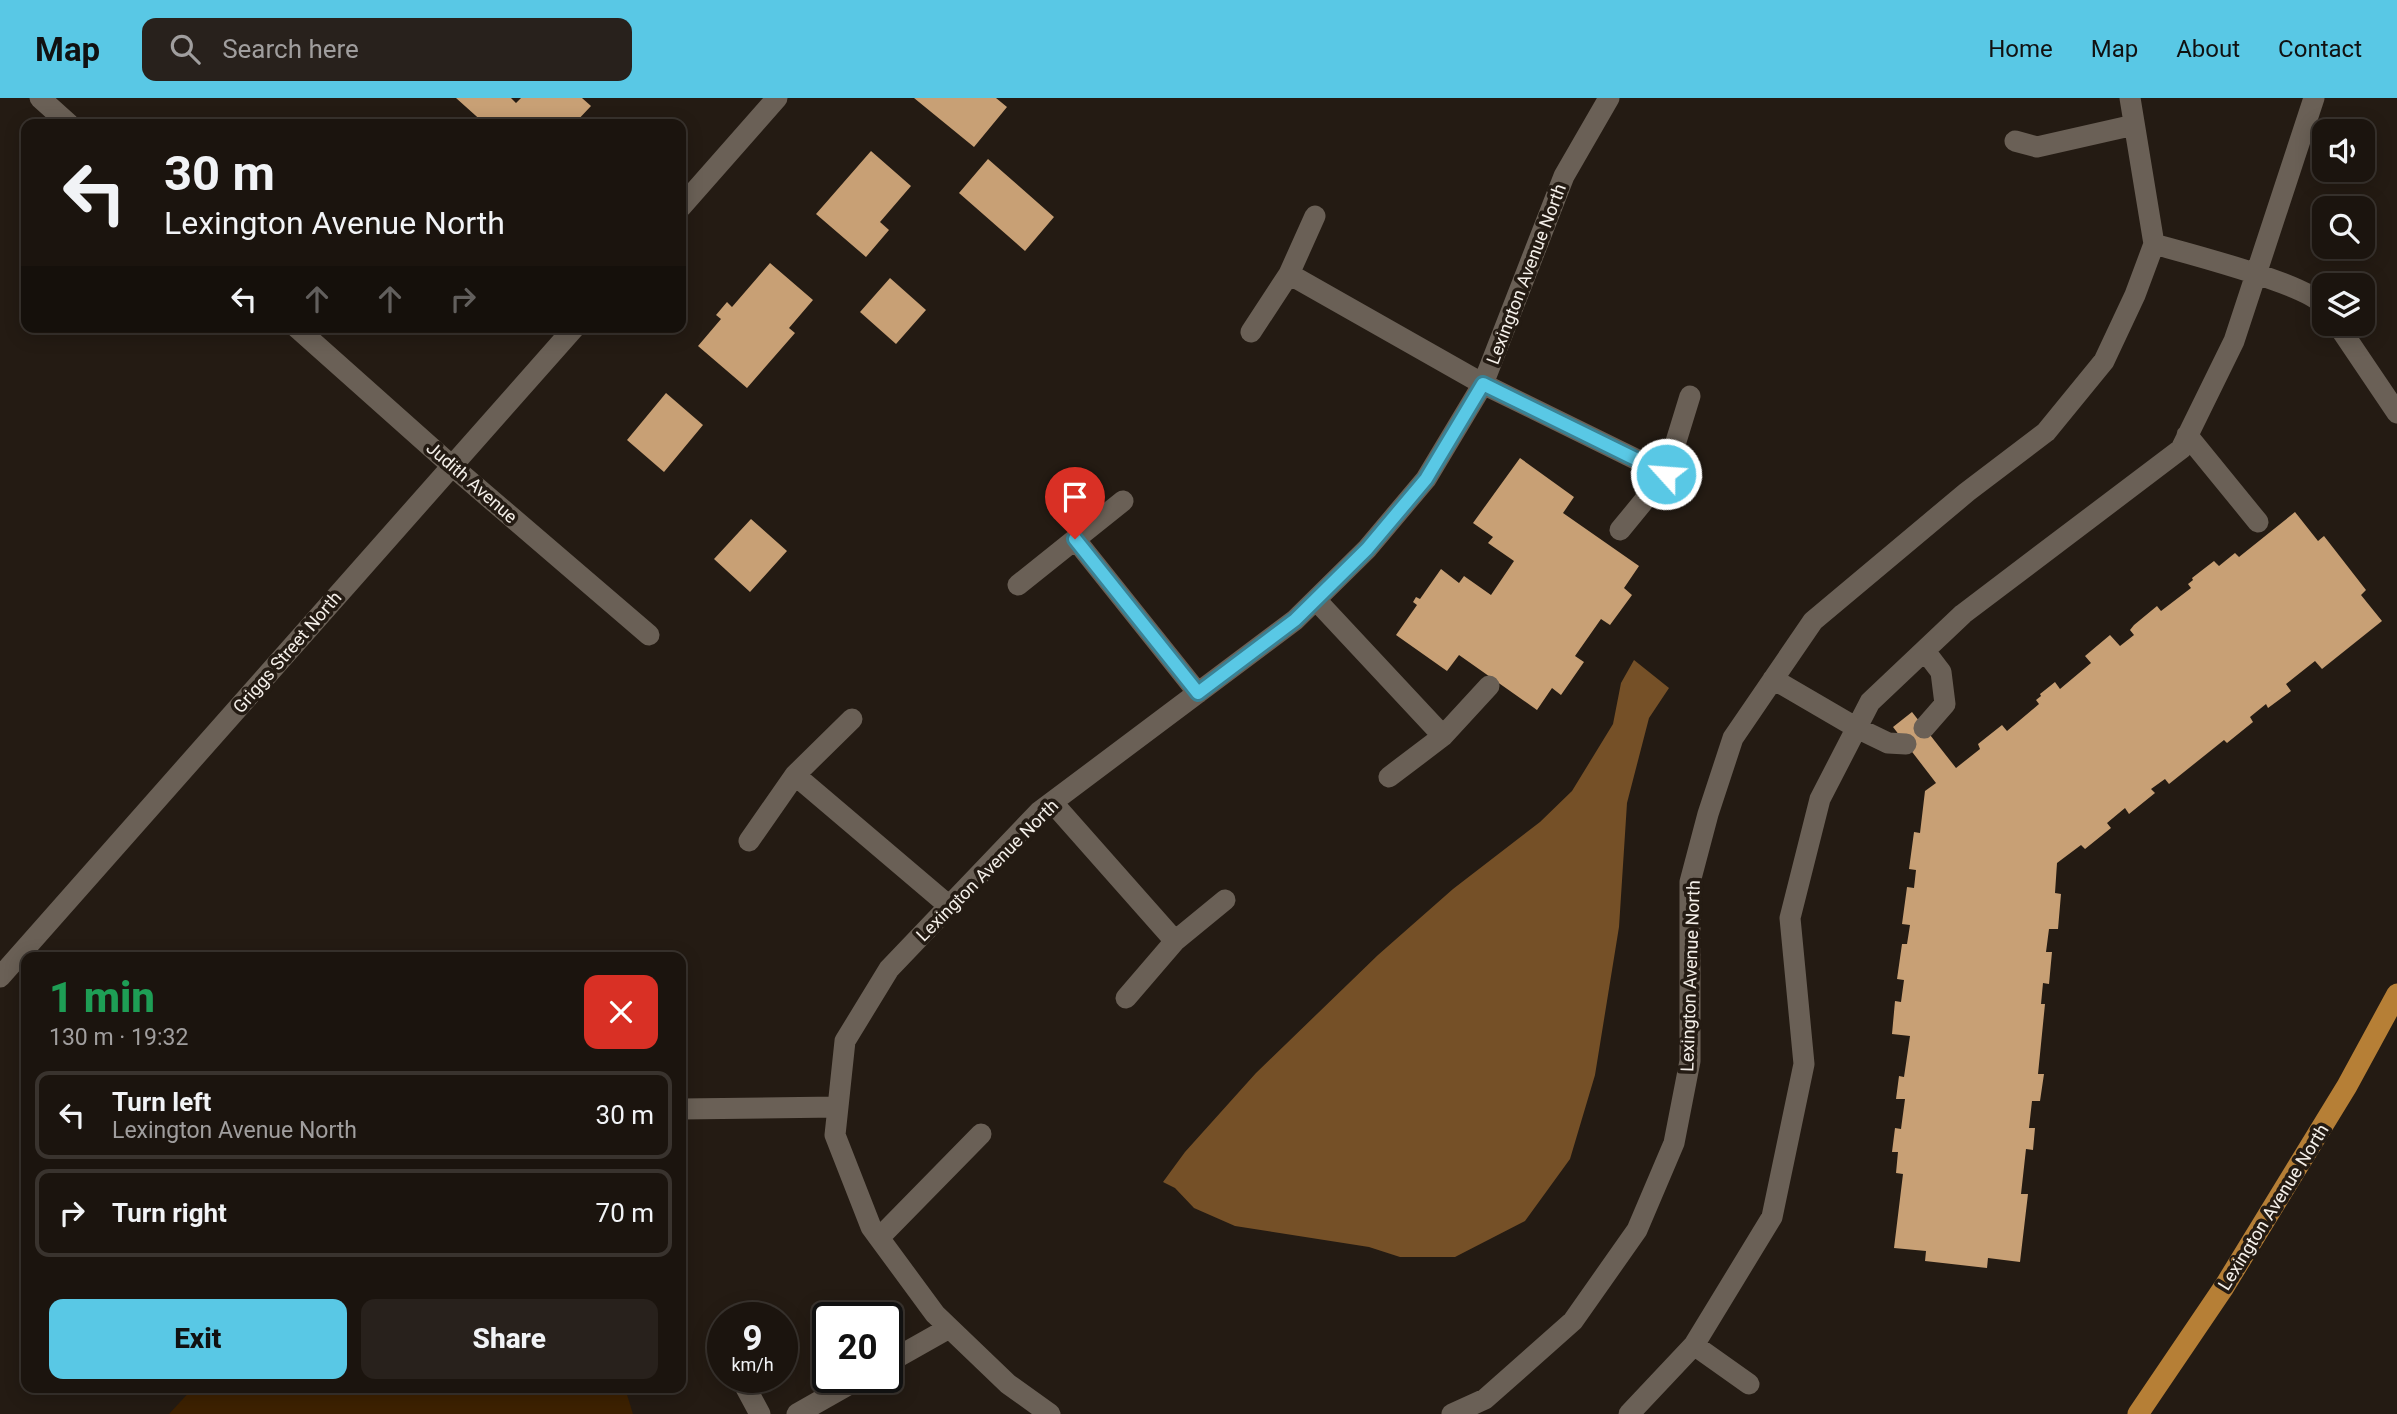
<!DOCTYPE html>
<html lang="en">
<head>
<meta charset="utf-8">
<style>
	body { margin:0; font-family:Roboto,sans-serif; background:#28211c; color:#f1f3f6; height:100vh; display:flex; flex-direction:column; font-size:26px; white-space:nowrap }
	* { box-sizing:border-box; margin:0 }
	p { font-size:23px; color:#a09e9e }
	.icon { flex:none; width:38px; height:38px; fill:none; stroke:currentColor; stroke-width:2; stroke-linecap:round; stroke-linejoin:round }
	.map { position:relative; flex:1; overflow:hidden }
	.panel { position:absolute; left:21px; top:854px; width:665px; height:441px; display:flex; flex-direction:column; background:#1b140e; border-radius:14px; box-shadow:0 4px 18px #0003,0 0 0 2px #39332e }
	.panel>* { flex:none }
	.top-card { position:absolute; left:21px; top:21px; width:665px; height:214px; border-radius:14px; box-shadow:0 4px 18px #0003,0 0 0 2px #39332e; background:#1b140e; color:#f1f3f6; overflow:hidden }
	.buttons { position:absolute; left:2312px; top:21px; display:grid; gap:14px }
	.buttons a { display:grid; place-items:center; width:63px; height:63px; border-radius:14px; background:#1b140e; box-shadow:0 4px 18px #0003,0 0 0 2px #39332e; font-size:35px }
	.speed { position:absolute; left:707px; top:1204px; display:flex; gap:14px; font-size:35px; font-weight:700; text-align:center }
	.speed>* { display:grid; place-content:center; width:91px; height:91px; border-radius:50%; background:#1b140e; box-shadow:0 4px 18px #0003,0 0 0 2px #39332e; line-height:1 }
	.speed small { font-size:18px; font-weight:400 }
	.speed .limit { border:4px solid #111; border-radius:10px; background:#fff; color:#111 }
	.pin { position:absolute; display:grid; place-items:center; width:60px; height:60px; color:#fff; margin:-72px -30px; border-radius:50% 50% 50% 0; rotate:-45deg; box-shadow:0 0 7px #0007 }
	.pin .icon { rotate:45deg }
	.me { position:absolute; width:77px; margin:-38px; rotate:296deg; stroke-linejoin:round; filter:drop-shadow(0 0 5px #0008) }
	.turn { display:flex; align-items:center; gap:24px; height:147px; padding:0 28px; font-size:32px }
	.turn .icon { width:91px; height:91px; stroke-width:2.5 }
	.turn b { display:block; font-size:49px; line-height:60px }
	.lanes { display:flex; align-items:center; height:66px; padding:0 28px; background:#0003; justify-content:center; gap:35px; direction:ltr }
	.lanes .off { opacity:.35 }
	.round { display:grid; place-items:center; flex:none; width:74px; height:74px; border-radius:14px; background:#28211c }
	.headline { display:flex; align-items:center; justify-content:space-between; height:119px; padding:0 28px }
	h1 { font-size:42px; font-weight:800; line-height:52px; color:#1e9e55 }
	.cta { display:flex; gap:14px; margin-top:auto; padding:14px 28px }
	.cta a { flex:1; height:80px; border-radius:14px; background:#59c8e5; color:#111; font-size:28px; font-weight:800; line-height:80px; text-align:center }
	.cta a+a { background:#28211c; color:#f1f3f6 }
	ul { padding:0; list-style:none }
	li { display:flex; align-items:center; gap:21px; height:88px; margin:0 14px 10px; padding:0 14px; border:4px solid #39332e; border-radius:14px }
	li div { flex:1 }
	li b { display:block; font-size:26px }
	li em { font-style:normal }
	header { display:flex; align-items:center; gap:42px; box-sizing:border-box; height:98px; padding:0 35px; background:#59c8e5; color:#111 }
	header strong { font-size:33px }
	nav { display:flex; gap:38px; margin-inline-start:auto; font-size:24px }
	.search { width:490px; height:63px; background:#28211c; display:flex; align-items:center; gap:18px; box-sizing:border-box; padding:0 24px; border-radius:14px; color:#a09e9e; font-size:26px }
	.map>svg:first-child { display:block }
</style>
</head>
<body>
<header>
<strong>Map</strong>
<div class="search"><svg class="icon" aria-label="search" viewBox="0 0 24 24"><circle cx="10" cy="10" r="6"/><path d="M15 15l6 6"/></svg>Search here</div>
<nav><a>Home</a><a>Map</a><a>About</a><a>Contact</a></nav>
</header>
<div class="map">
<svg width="2397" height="1316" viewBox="0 0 2397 1316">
	<rect width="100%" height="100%" fill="#241b13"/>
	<path fill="#3d2100" d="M 193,1290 L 625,1290 L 633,1316 L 169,1316 Z"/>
	<path fill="#755027" d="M 1634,562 L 1669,590 L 1649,620 L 1627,705 L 1619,829 L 1595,977 L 1570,1061 L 1525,1123 L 1455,1159 L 1400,1159 L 1369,1149 L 1235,1128 L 1194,1110 L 1175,1090 L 1163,1084 L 1185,1054 L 1256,975 L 1378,857 L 1453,791 L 1540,724 L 1572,693 L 1613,626 L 1621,585 Z"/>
	<path fill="#c8a075" d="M 456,0 L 511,0 L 516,5 L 521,0 L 582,0 L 591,8 L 574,26 L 485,26 Z
		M 914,0 L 996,0 L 1007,9 L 974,49 Z
		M 871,53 L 911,88 L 880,124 L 889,132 L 866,159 L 816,116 Z
		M 988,61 L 1054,119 L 1025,153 L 959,95 Z
		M 770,165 L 813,202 L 789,230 L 795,235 L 747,290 L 698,248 L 721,221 L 716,217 L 727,204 L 732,209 Z
		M 890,180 L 926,212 L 896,246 L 860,214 Z
		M 666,295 L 703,327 L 664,374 L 627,342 Z
		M 1520,360 L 1574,399 L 1563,415 L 1639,468 L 1624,490 L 1632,497 L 1610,527 L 1601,521 L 1575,558 L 1584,564 L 1561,597 L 1552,590 L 1537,612 L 1459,557 L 1447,573 L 1396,537 L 1417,507 L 1413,504 L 1416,499 L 1420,501 L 1441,471 L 1459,485 L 1464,478 L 1491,497 L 1514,463 L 1488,445 L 1493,439 L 1473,425 Z
		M 2295,414 L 2318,443 L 2324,438 L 2366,492 L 2361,497 L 2382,523 L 2322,571 L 2315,563 L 2286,586 L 2291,593 L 2268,610 L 2266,606 L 2250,619 L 2253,624 L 2227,645 L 2224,642 L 2169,686 L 2165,681 L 2151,691 L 2155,695 L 2129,716 L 2125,710 L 2107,725 L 2111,730 L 2085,751 L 2081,747 L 2057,765 L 2055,795 L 2061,796 L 2058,831 L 2049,831 L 2046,854 L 2052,854 L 2049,886 L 2043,885 L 2041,906 L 2045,906 L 2038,976 L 2044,976 L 2040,1003 L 2032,1003 L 2029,1030 L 2035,1030 L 2033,1052 L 2026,1051 L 2021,1096 L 2028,1096 L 2020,1164 L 1988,1160 L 1987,1170 L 1925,1163 L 1926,1153 L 1894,1150 L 1903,1076 L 1896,1075 L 1898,1054 L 1892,1054 L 1895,1030 L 1901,1031 L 1905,1001 L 1896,1001 L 1899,978 L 1904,979 L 1910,938 L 1892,936 L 1895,903 L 1901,904 L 1904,882 L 1897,881 L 1902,846 L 1907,846 L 1910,827 L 1902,826 L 1907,789 L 1914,790 L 1916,772 L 1909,771 L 1914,734 L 1920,735 L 1925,693 L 1936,685 L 1893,629 L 1912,614 L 1956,670 L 1980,651 L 1978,646 L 2002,627 L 2007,633 L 2039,606 L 2036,602 L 2041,598 L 2040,596 L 2055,584 L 2060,591 L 2091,565 L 2085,558 L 2110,537 L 2120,548 L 2134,537 L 2130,532 L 2134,527 L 2157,508 L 2161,513 L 2191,490 L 2188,486 L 2193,482 L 2192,480 L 2214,463 L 2219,468 L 2235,455 L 2239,459 Z
		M 751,421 L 787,453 L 750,494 L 714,461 Z"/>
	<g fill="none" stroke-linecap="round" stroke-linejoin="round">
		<path stroke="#6a6056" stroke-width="21" d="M 40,0 L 69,26
			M 2015,43 L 2037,49 L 2134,27
			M 681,109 L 777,0
			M 2154,146 C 2186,155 2308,186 2324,208
			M 1289,176 L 1483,286 L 1666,376
			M 2337,226 L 2397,315
			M 296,229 L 452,368 L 649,537
			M 1251,234 L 1289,176 L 1315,118
			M 2187,337 L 2258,424
			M 1620,432 L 1666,376 L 1690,298
			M 1075,441 L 1198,595
			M 1018,487 L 1123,403
			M 1316,502 L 1443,638
			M 1773,581 L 1857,630 L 1888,645 L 1906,646
			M 1924,630 L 1945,606 L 1941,574 L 1925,553
			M 795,677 L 948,807
			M 1389,679 L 1443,638 L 1489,588
			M 1052,704 L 1175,843
			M 749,743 L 795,677 L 852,621
			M 0,879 L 575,229
			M 1126,900 L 1175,843 L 1225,802
			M 681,1011 L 837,1009
			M 879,1140 L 981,1036
			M 1694,1247 L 1749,1286
			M 887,1265 L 949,1230
			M 746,1290 L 760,1316
			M 797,1316 L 862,1279
			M 1050,1316 L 1008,1286 L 935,1216 L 871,1129 L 835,1037 L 845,943 L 889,871 L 1039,714 L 1295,522 L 1367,451 L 1426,381 L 1483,286 L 1564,78 L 1609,0
			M 1452,1316 L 1485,1301 L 1573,1223 L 1637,1132 L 1674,1045 L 1690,963 L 1690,784 L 1708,716 L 1733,640 L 1813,523 L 1967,394 L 2046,334 L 2104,263 L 2135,197 L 2154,146 L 2130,0
			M 1629,1316 L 1694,1247 L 1772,1119 L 1804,966 L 1790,820 L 1820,701 L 1870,604 L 1963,516 L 2181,351 L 2234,243 L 2314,0"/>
		<path stroke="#b67f36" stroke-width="21" d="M 2138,1316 L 2224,1189 L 2347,988 L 2397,896"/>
	</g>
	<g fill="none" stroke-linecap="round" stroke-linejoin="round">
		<g stroke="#3a8295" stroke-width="18">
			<path id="route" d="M 1075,441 L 1198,595 L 1295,522 L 1367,451 L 1426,381 L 1483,286 L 1666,376"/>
		</g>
		<use href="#route" stroke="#59c8e5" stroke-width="12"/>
	</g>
	<g text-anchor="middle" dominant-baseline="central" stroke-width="7" stroke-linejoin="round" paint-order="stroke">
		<g font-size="18" fill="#f4efe9" stroke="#241b13">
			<text transform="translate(1526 176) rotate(-69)">Lexington Avenue North</text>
			<text transform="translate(472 384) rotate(41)">Judith Avenue</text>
			<text transform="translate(287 554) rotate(-49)">Griggs Street North</text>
			<text transform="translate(987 772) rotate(-45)">Lexington Avenue North</text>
			<text transform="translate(1690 878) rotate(-88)">Lexington Avenue North</text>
			<text transform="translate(2273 1109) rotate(-58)">Lexington Avenue North</text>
		</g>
	</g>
</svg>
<div class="buttons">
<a><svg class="icon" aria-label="sound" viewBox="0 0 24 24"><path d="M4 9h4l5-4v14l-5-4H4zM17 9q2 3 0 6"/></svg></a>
<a><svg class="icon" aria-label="search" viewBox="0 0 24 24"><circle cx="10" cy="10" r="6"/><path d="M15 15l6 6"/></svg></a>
<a><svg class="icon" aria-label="layers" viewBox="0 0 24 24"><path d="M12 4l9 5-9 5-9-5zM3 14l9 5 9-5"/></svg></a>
</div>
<div class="speed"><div>9<small>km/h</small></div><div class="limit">20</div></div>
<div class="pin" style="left:1075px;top:441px;background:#d93025"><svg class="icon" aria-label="arrive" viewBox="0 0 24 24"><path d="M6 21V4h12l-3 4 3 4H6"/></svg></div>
<svg class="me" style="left:1666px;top:376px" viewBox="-20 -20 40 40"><circle r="17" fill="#59c8e5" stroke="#fff" stroke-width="3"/><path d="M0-11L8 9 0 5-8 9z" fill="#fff"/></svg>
<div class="top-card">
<div class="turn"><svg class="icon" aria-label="left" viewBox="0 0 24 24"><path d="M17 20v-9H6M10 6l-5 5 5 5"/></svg><div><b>30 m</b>Lexington Avenue North</div></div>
<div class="lanes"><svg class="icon" aria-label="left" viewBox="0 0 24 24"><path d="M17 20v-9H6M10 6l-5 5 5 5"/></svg><svg class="icon off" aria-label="ahead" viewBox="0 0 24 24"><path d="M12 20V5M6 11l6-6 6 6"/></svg><svg class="icon off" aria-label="ahead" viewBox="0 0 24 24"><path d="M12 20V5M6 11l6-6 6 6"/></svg><svg class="icon off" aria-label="right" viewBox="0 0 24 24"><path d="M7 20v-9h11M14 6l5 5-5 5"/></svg></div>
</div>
<section class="panel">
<div class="headline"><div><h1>1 min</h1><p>130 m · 19:32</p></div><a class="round" style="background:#d93025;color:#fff"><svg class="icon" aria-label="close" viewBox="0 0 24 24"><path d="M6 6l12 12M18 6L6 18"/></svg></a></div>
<ul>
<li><svg class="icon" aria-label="left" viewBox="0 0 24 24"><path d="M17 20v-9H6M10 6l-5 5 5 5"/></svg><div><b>Turn left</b><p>Lexington Avenue North</p></div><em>30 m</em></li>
<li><svg class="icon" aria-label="right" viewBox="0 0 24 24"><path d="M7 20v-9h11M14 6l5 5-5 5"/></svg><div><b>Turn right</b></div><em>70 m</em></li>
</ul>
<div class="cta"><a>Exit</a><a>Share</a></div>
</section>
</div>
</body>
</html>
